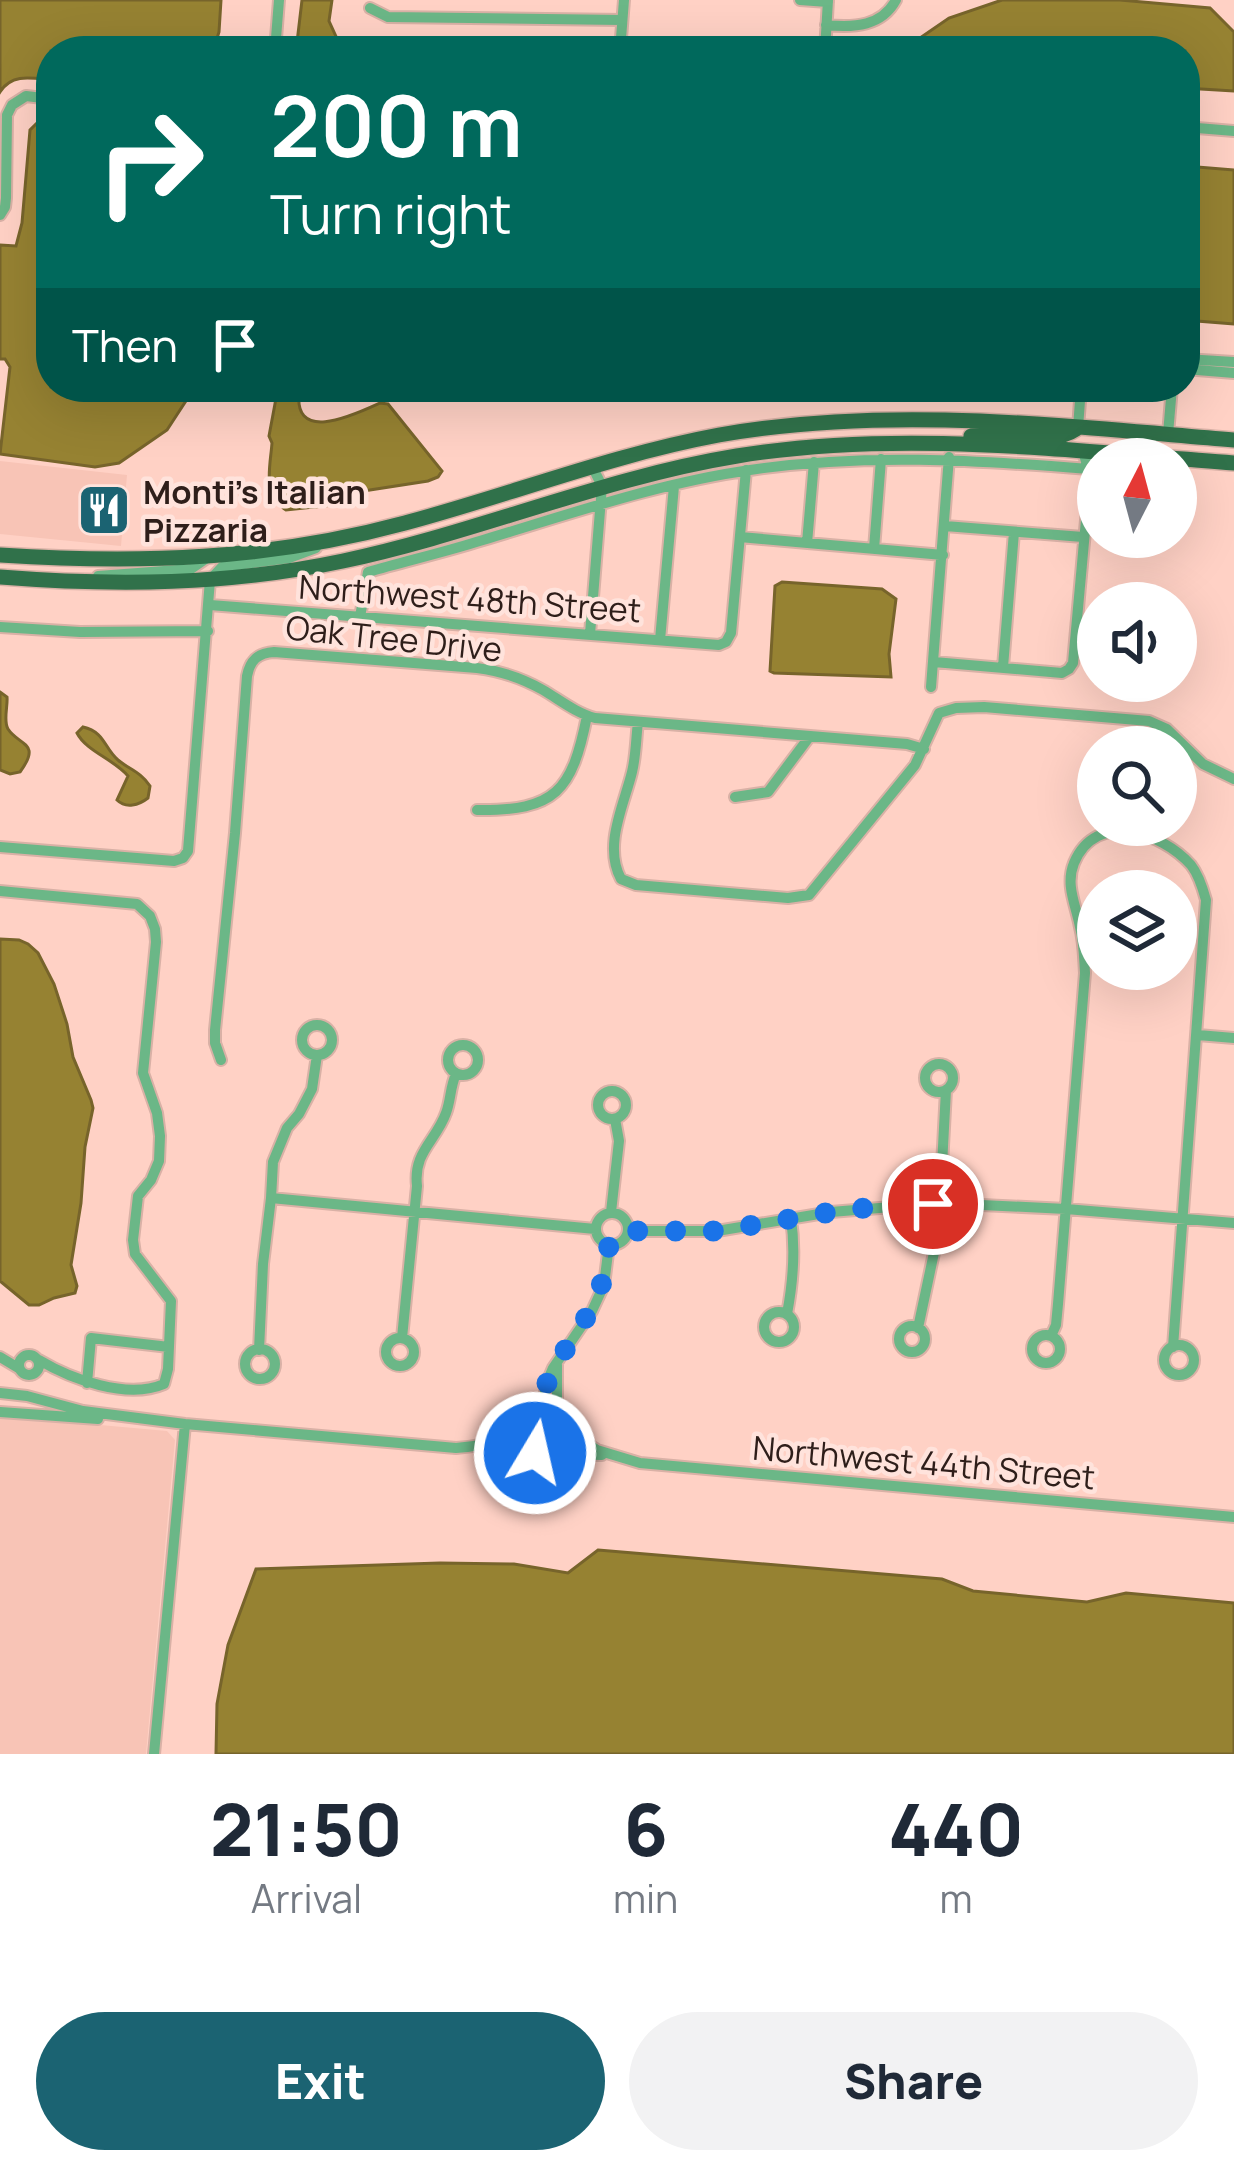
<!DOCTYPE html>
<html lang="en">
<head>
<meta charset="utf-8">
<style>
	body { margin:0; font-family:Manrope,sans-serif; background:#f2f2f3; color:#1f2937; height:100vh; display:flex; flex-direction:column; font-size:45px; white-space:nowrap }
	* { box-sizing:border-box; margin:0 }
	p { font-size:39px; color:#747a83 }
	.icon { flex:none; width:66px; height:66px; fill:none; stroke:currentColor; stroke-width:2; stroke-linecap:round; stroke-linejoin:round }
	.map { position:relative; height:1754px; overflow:hidden }
	.drawer { display:flex; flex-direction:column; background:#fff; flex:1 }
	.drawer>* { flex:none }
	.guide { position:absolute; left:36px; top:36px; width:1164px; height:366px; border-radius:48px; box-shadow:0 12px 48px #0002; background:#00695c; color:#fff; overflow:hidden }
	.needle { width:78px; rotate:6deg }
	.controls { position:absolute; left:1077px; top:438px; display:grid; gap:24px }
	.controls a { display:grid; place-items:center; width:120px; height:120px; border-radius:50%; background:#fff; box-shadow:0 12px 48px #0002; font-size:60px }
	.pin { position:absolute; display:grid; place-items:center; width:102px; height:102px; color:#fff; margin:-51px; border:6px solid #fff; border-radius:50%; box-shadow:0 3px 12px #0007 }
	.me { position:absolute; width:132px; margin:-66px; rotate:9deg; stroke-linejoin:round; filter:drop-shadow(0 0 9px #0008) }
	.turn { display:flex; align-items:center; gap:42px; height:252px; padding:0 36px; font-size:54px }
	.turn .icon { width:156px; height:156px; stroke-width:2.5 }
	.turn b { display:block; font-size:84px; line-height:102px }
	.then { display:flex; align-items:center; height:114px; padding:0 36px; background:#0003; gap:24px; font-size:45px }
	.eta { display:flex; justify-content:space-evenly; align-items:center; height:204px; text-align:center }
	.eta b { font-size:72px; font-weight:800; line-height:84px }
	.cta { display:flex; gap:24px; margin-top:auto; padding:24px 36px }
	.cta a { flex:1; height:138px; border-radius:72px; background:#1b6372; color:#fff; font-size:48px; font-weight:800; line-height:138px; text-align:center }
	.cta a+a { background:#f2f2f3; color:#1f2937 }
	.map>svg:first-child { display:block }
</style>
</head>
<body>
<div class="map">
<svg width="1234" height="1754" viewBox="0 0 1234 1754">
	<rect width="100%" height="100%" fill="#ffd1c5"/>
	<path fill="#f8c4b6" d="M 0,461 L 127,475 L 121,546 L 0,534 Z
		M 0,1416 L 167,1431 L 175,1440 L 146,1754 L 0,1754 Z"/>
	<path fill="#968232" stroke="#77642b" stroke-width="3" d="M 0,0 L 221,0 L 219,32 L 213,51 L 51,51 L 51,80 C 32,78 12,73 0,92 Z
		M 302,0 L 332,0 L 329,21 L 339,43 L 354,51 L 296,51 Z
		M 1002,0 L 1120,0 L 1210,8 L 1234,32 L 1234,91 L 1185,88 L 1185,51 L 901,51 L 949,18 Z
		M 37,123 L 51,124 L 51,387 L 195,387 L 167,430 L 119,463 L 95,467 L 0,454 L 10,367 L 5,359 L 0,359 L 0,245 L 16,246 L 22,223 L 30,130 Z
		M 1185,166 L 1234,170 L 1234,324 L 1185,320 Z
		M 276,387 L 300,387 C 289,446 354,415 380,403 L 388,404 L 442,471 L 438,477 L 428,481 L 357,492 L 333,505 L 286,510 C 262,494 270,469 272,443 L 269,436 L 277,393 Z
		M 782,582 L 882,589 L 896,599 L 889,654 L 891,677 L 774,673 L 770,671 L 775,586 Z
		M 0,692 L 7,697 C 8,706 3,721 8,729 C 19,746 42,742 20,772 L 10,774 L 0,770 Z
		M 83,727 C 105,732 104,748 118,760 C 130,770 141,772 150,786 L 148,798 C 139,805 126,809 117,800 L 128,776 C 115,760 86,751 77,733 Z
		M 0,939 L 19,940 L 28,944 L 38,953 L 54,984 L 67,1024 L 73,1057 L 91,1100 L 93,1108 L 85,1147 L 81,1203 L 71,1265 L 77,1286 L 75,1293 L 54,1298 L 39,1305 L 29,1305 L 0,1281 Z
		M 598,1550 L 942,1579 L 973,1591 L 1087,1602 L 1126,1593 L 1234,1603 L 1234,1754 L 216,1754 L 217,1704 L 228,1645 L 256,1569 L 440,1563 L 514,1564 L 568,1573 Z"/>
	<g fill="none" stroke-linecap="round" stroke-linejoin="round">
		<g stroke="#d9b1a6" stroke-width="14">
			<path id="minor" d="M 800,0 L 828,2
				M 370,8 L 388,17 L 622,20
				M 826,25 C 855,28 882,26 896,0
				M 275,51 L 279,0
				M 620,51 L 624,0
				M 825,51 L 828,0
				M 1185,127 L 1234,131
				M 0,215 L 5,207 L 6,198 L 7,115 L 12,105 L 26,96 L 51,99
				M 1185,359 L 1234,362
				M 1185,369 L 1234,373
				M 1078,428 L 1081,387
				M 1168,434 L 1172,387
				M 945,526 L 1083,537
				M 740,537 L 943,555
				M 807,543 L 814,462
				M 874,549 L 881,459
				M 98,576 L 191,569 L 207,558
				M 210,605 L 719,645 L 726,642 L 731,633 L 746,470
				M 360,617 L 368,572 C 406,561 445,552 483,540 C 570,514 659,483 750,470 C 863,453 975,460 1089,469
				M 0,627 L 80,632 L 208,631
				M 590,634 L 602,486 L 592,466
				M 660,640 L 674,486
				M 934,662 L 1062,673 L 1069,669 L 1073,663 L 1090,476 L 1083,451
				M 1003,667 L 1014,532
				M 931,687 L 949,457
				M 638,722 C 636,738 636,756 632,772 C 624,805 603,846 621,879 L 636,885 L 788,898 L 809,895 L 915,765 L 939,713 L 956,708 L 984,707 L 1149,721 L 1167,729 L 1203,764 L 1234,779
				M 735,797 L 768,792 L 810,736
				M 477,810 C 556,811 572,791 587,716
				M 0,847 L 174,861 L 183,858 L 188,851 L 210,580 L 222,567 L 289,558 L 316,548
				M 0,891 L 137,904 L 150,916 L 155,929 L 156,942 L 143,1073 L 157,1113 L 160,1136 L 159,1161 L 151,1180 L 138,1196 L 133,1240 L 135,1254 L 171,1301 L 168,1369 L 164,1384 C 127,1400 71,1379 39,1360
				M302 1040a15 15 0 1 1 30 0a15 15 0 1 1-30 0Z
				M 1198,1035 L 1234,1038
				M448 1060a15 15 0 1 1 30 0a15 15 0 1 1-30 0Z
				M 221,1060 L 215,1043 L 215,1030 L 235,833 L 247,676 C 250,660 258,653 274,652 L 477,668 C 501,671 522,678 543,690 C 560,700 576,713 595,718 L 907,744 L 924,749
				M925 1078a14 14 0 1 1 28 0a14 14 0 1 1-28 0Z
				M 946,1090 L 940,1203 L 1066,1209 L 1234,1223
				M598 1105a14 14 0 1 1 28 0a14 14 0 1 1-28 0Z
				M 271,1198 L 595,1229
				M 611,1212 L 619,1141 L 615,1119
				M596 1229a16 16 0 1 1 32 0a16 16 0 1 1-32 0Z
				M 628,1231 L 717,1231 L 831,1212 L 940,1203 L 938,1234 L 918,1328
				M764 1327a15 15 0 1 1 30 0a15 15 0 1 1-30 0Z
				M 787,1314 C 793,1282 796,1252 791,1219
				M899 1339a13 13 0 1 1 26 0a13 13 0 1 1-26 0Z
				M1032 1349a14 14 0 1 1 28 0a14 14 0 1 1-28 0Z
				M 1051,1336 L 1056,1325 L 1058,1304 L 1085,973 C 1084,958 1084,942 1080,927 C 1076,905 1065,885 1074,863 C 1096,810 1162,832 1191,865 C 1199,875 1203,889 1206,900 L 1173,1347
				M386 1352a14 14 0 1 1 28 0a14 14 0 1 1-28 0Z
				M 402,1338 L 417,1186 C 413,1152 436,1141 446,1113 C 451,1100 450,1087 456,1074
				M1164 1360a15 15 0 1 1 30 0a15 15 0 1 1-30 0Z
				M245 1364a15 15 0 1 1 30 0a15 15 0 1 1-30 0Z
				M 259,1350 L 263,1264 L 271,1198 L 273,1162 L 287,1128 L 299,1114 L 312,1089 L 317,1055
				M19 1365a10 10 0 1 1 20 0a10 10 0 1 1-20 0Z
				M 0,1357 L 20,1369
				M 87,1383 L 91,1338 L 169,1347
				M 0,1393 L 27,1396 L 83,1411 L 185,1424 L 456,1448 C 484,1446 511,1440 536,1424
				M 0,1412 L 98,1419
				M528 1439a19 19 0 1 1 38 0a19 19 0 1 1-38 0Z
				M 539,1423 L 547,1382 L 553,1368 L 592,1311 L 604,1285 L 609,1245
				M 557,1423 L 557,1365
				M 561,1427 L 597,1450 L 640,1463 L 1234,1517
				M 496,1444 L 535,1453
				M 558,1454 L 602,1455
				M 154,1754 L 185,1424"/>
		</g>
		<g stroke="#d9b1a6" stroke-width="18">
			<path id="highway" d="M 971,436 C 1003,430 1050,447 1076,429
				M 0,555 C 140,564 268,560 405,523 C 510,495 611,455 719,435 C 890,405 1062,426 1234,440
				M 0,577 C 115,586 229,585 343,561 C 476,533 602,478 737,456 C 902,429 1068,451 1234,463"/>
		</g>
		<use href="#minor" stroke="#6bb787" stroke-width="10"/>
		<use href="#highway" stroke="#30714a" stroke-width="15"/>
	</g>
	<g fill="none" stroke-linecap="round" stroke-linejoin="round">
		<path stroke="#1a73e8" stroke-width="21" stroke-dasharray="0 37.8" d="M 535,1453 L 530,1446 L 529,1434 C 532,1429 537,1425 539,1419 C 546,1405 543,1387 551,1373 C 579,1324 604,1305 609,1244 L 622,1241 L 628,1231 L 717,1231 L 831,1212 L 900,1204 L 933,1204"/>
	</g>
	<defs>
		<g id="restaurant-square" transform="scale(2.7)"><rect x="-9" y="-9" width="18" height="18" rx="4" fill="#1b6372" stroke="#ffe3dc"/><path d="M-5-6h1v4h1v-4h1v4h1v-4h1v5L-1.5 .5V6h-2V.5L-5-1ZM5-6V6H3V1.5H1.5Q1.5-4 5-6Z" fill="#fff"/></g>
	</defs>
	<g fill-rule="evenodd">
		<use href="#restaurant-square" x="104" y="510"/>
	</g>
	<g text-anchor="middle" dominant-baseline="central" stroke-width="9" stroke-linejoin="round" paint-order="stroke">
		<g font-size="33" font-weight="bold" fill="#2e1e1a" stroke="#ffe3dc" text-anchor="start">
			<text x="143" y="491">Monti's Italian<tspan x="143" dy="38">Pizzaria</tspan></text>
		</g>
		<g font-size="33" fill="#2e1e1a" stroke="#ffe3dc">
			<text transform="translate(470 598) rotate(4)">Northwest 48th Street</text>
			<text transform="translate(394 638) rotate(6)">Oak Tree Drive</text>
			<text transform="translate(924 1462) rotate(5)">Northwest 44th Street</text>
		</g>
	</g>
</svg>
<div class="controls">
<a><svg class="needle" viewBox="-14 -14 28 28"><path d="M0-13l5 13h-10z" fill="#e53935"/><path d="M0 13l5-13h-10z" fill="#747a83"/></svg></a>
<a><svg class="icon" aria-label="sound" viewBox="0 0 24 24"><path d="M4 9h4l5-4v14l-5-4H4zM17 9q2 3 0 6"/></svg></a>
<a><svg class="icon" aria-label="search" viewBox="0 0 24 24"><circle cx="10" cy="10" r="6"/><path d="M15 15l6 6"/></svg></a>
<a><svg class="icon" aria-label="layers" viewBox="0 0 24 24"><path d="M12 4l9 5-9 5-9-5zM3 14l9 5 9-5"/></svg></a>
</div>
<div class="pin" style="left:933px;top:1204px;background:#d93025"><svg class="icon" aria-label="arrive" viewBox="0 0 24 24"><path d="M6 21V4h12l-3 4 3 4H6"/></svg></div>
<svg class="me" style="left:535px;top:1453px" viewBox="-20 -20 40 40"><circle r="17" fill="#1a73e8" stroke="#fff" stroke-width="3"/><path d="M0-11L8 9 0 5-8 9z" fill="#fff"/></svg>
<div class="guide">
<div class="turn"><svg class="icon" aria-label="right" viewBox="0 0 24 24"><path d="M7 20v-9h11M14 6l5 5-5 5"/></svg><div><b>200 m</b>Turn right</div></div>
<div class="then">Then<svg class="icon" aria-label="arrive" viewBox="0 0 24 24"><path d="M6 21V4h12l-3 4 3 4H6"/></svg></div>
</div>
</div>
<section class="drawer">
<div class="eta">
<div><b>21:50</b><p>Arrival</p></div>
<div><b>6</b><p>min</p></div>
<div><b>440</b><p>m</p></div>
</div>
<div class="cta"><a>Exit</a><a>Share</a></div>
</section>
</body>
</html>
